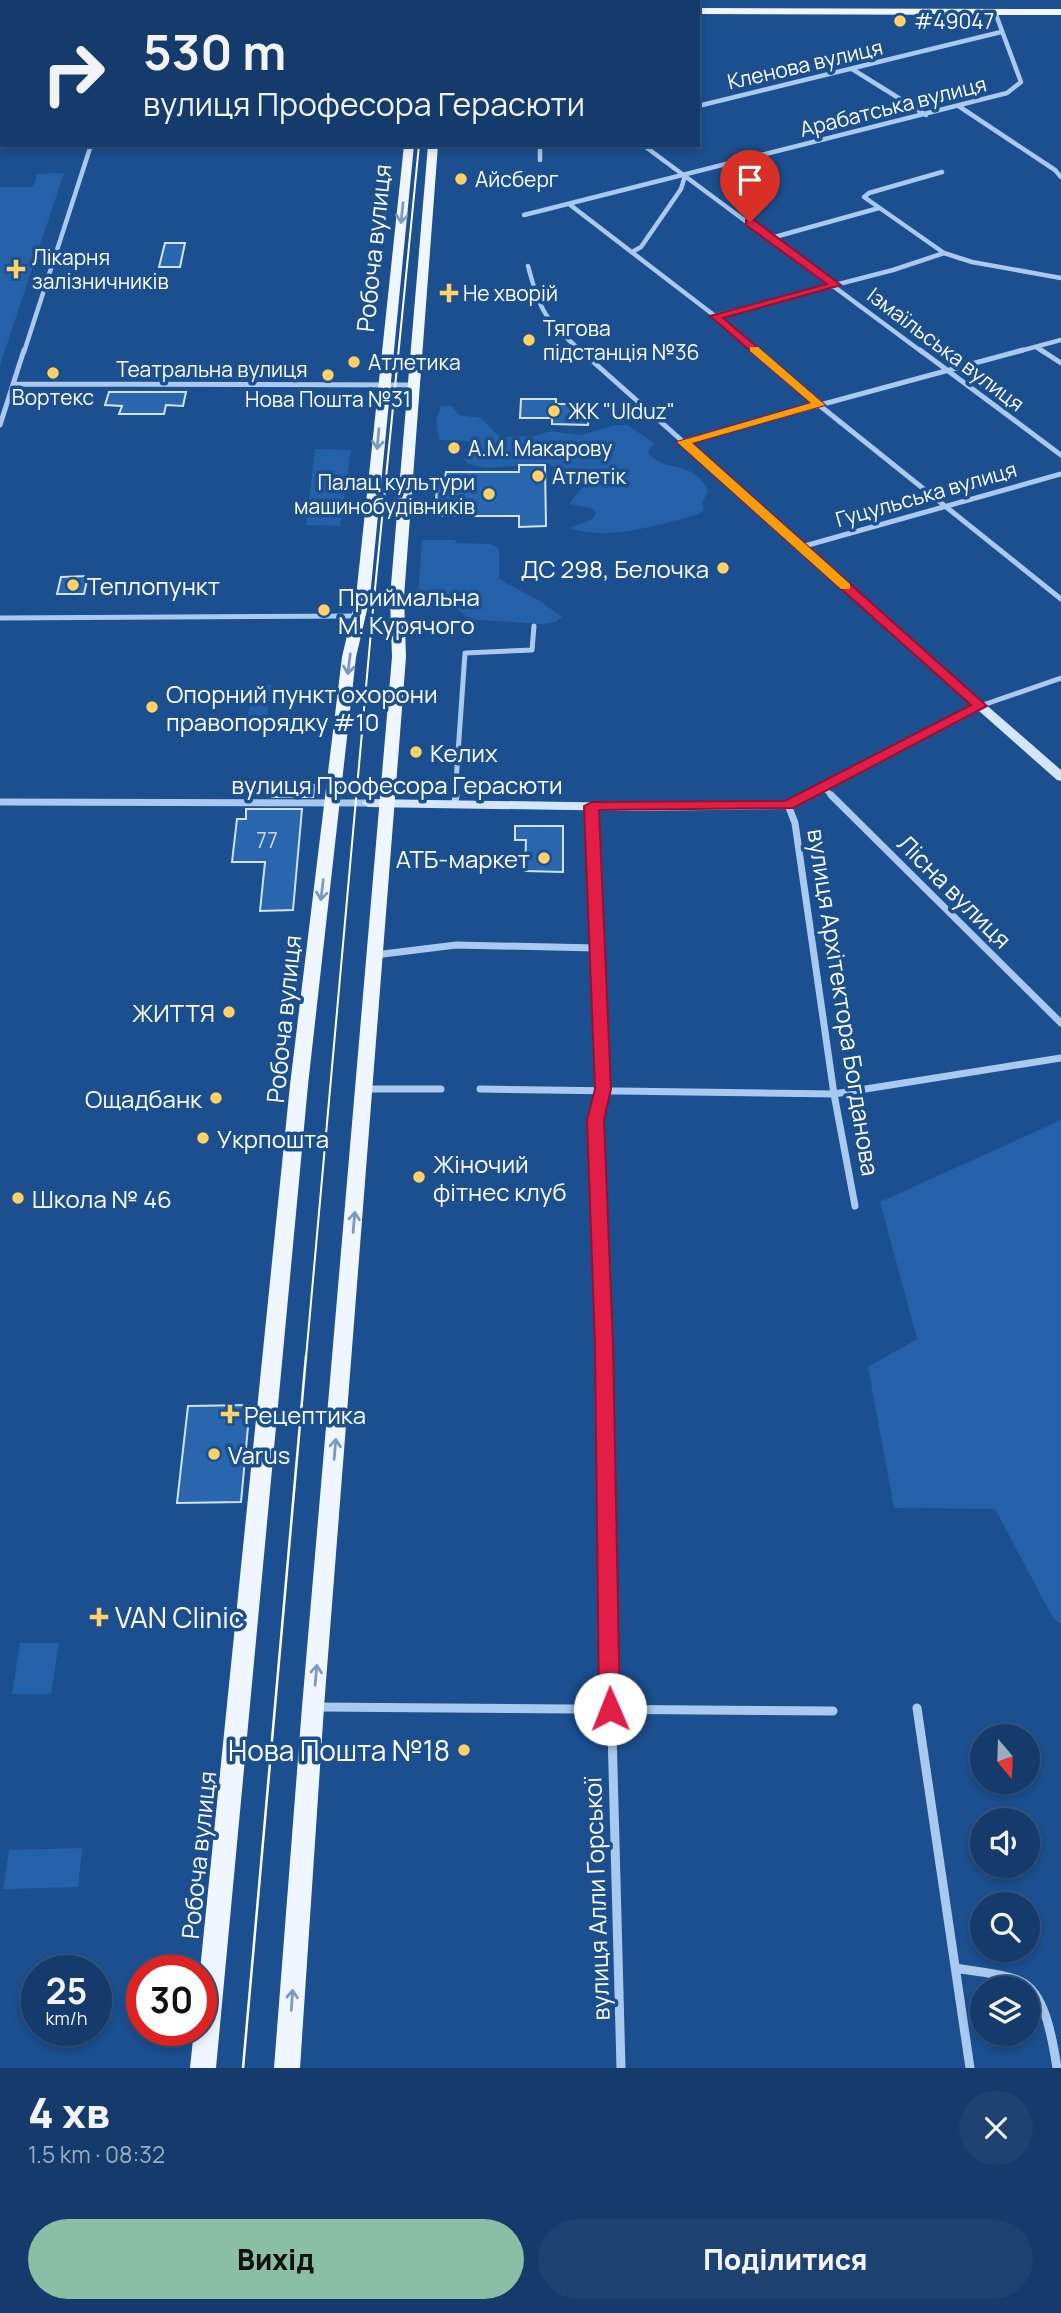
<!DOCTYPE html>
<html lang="uk">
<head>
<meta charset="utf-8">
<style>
	body { margin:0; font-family:Manrope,sans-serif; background:#1d4271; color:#f1f3f6; height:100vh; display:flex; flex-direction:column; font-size:26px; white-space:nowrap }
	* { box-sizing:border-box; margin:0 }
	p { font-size:23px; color:#9dadc1 }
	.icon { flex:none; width:38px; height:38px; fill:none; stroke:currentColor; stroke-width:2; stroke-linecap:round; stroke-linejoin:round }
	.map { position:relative; height:2068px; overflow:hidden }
	.details { display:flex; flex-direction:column; background:#143b6b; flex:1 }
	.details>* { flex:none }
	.hud { position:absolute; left:0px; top:0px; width:700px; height:147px; box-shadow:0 4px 10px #0003,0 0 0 2px #33557e; background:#143b6b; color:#f1f3f6; overflow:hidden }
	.needle { width:46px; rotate:161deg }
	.buttons { position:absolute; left:970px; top:1724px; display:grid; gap:14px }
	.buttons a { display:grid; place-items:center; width:70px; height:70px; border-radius:50%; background:#143b6b; box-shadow:0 4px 10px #0003,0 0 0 2px #33557e; font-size:35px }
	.speed { position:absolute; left:21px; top:1955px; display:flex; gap:14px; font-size:35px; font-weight:700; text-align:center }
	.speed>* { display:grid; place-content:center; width:91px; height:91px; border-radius:50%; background:#143b6b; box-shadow:0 4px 10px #0003,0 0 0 2px #33557e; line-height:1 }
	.speed small { font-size:18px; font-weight:400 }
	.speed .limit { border:10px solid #d22; background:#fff; color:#111 }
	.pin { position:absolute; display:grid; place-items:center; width:60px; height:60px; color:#fff; margin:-72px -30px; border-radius:50% 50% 50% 0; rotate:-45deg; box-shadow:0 0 7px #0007 }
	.pin .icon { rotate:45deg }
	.me { position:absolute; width:77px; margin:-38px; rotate:359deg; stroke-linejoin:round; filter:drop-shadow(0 0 5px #0008) }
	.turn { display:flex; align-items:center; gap:24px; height:147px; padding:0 28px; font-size:32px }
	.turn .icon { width:91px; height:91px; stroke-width:2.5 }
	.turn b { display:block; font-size:49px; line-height:60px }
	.round { display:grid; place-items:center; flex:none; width:74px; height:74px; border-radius:37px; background:#1d4271 }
	.summary { display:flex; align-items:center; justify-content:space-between; height:119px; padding:0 28px }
	h1 { font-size:42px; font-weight:800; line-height:52px }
	.button { display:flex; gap:14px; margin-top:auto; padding:14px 28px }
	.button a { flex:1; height:80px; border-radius:42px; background:#8abfa5; color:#111; font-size:28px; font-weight:800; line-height:80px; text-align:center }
	.button a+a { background:#1d4271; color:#f1f3f6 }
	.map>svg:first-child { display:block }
</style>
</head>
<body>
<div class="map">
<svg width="1061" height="2068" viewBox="0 0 1061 2068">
	<rect width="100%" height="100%" fill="#1b4f8f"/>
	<path fill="#2461a8" d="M 64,173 L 0,365 L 0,187 L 33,187 L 37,174 Z
		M 441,406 L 452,406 L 459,415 L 481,418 L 500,437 L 536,436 L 550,431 L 580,435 L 616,425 L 627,425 L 654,443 L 648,453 C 665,474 693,458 708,491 L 702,503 L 704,509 L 699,514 C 663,524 606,542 570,528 L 594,518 L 596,512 L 590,508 L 570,504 C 573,494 585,491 587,478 L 560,471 L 547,463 L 486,468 L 468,464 L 464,459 L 474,444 L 467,441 L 439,440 L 436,420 Z
		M 315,449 L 351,450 L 340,526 L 306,525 Z
		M 422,540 L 455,540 L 456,543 L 490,544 L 499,548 L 499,579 L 540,601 L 562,617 L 555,622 L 544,624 L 476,620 L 467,617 L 454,606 L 417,607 Z
		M 254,683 L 272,685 L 265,725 L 246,724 Z
		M 1061,1120 L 1061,1624 L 1053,1618 L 995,1509 L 894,1508 L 868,1367 L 917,1339 L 880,1202 Z
		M 20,1643 L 59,1643 L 51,1694 L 12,1694 Z
		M 82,1848 L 78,1887 L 3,1889 L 9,1850 Z"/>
	<path fill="#2a66ad" stroke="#cfe3fa" stroke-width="2" d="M 165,243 L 185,243 L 180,267 L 159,267 Z
		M 109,392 L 186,392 L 183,406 L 166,405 L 164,414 L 119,414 L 122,406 L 105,405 Z
		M 521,399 L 556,399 L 556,404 L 589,404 L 588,425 L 552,424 L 552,418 L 520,418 Z
		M 519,465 L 545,465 L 546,526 L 519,527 L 519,516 L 443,516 L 444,509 L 436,509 L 437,478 L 445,478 L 446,472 L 519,472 Z
		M 88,576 L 84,594 L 57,594 L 61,577 Z
		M 274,784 L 315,785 L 313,797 L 272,797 Z
		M 246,809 L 302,809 L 293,910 L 260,911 L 265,862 L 232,862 L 237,819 L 246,819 Z
		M 515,826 L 563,826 L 563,872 L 525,871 L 526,840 L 515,840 Z
		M 250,1405 L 241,1502 L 177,1503 L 188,1406 Z"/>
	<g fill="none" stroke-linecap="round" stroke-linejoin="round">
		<path stroke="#a9c9ee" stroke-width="4.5" d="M 852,69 L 926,115
			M 698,106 L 1001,32
			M 960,107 L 1055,170 L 1061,177
			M 540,145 L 540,160
			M 643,145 L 922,352
			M 942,172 L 869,193 L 864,197 L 944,253 L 972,262 L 1061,278
			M 569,204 L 715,316 L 757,352
			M 524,215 L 1007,93 L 1021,82 L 995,12
			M 771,238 L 879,208
			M 632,252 L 641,247 L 681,189 L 685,176
			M 528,266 C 541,314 545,319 582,352
			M 715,316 L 893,270 L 944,253
			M 1036,347 L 1044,352
			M 24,352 L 91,145
			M 1016,352 L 1061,340"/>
		<path stroke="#a9c9ee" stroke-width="5" d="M 580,350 L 980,706 L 1061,678
			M 755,350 L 819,405 L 1061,599
			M 920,350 L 1061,455
			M 1041,350 L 1061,363
			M 13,384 L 412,385
			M 0,425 L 24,350
			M 683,442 L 1023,350
			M 801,547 L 1061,474
			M 0,618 L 359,616
			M 823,787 L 832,796
			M 455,796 L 465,653 L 532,650 L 534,626"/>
		<path stroke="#a9c9ee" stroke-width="7" d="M 831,795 L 1061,1023
			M 0,802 L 368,803
			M 455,803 L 456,795
			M 788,805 L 795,823 L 834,1094 L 855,1206
			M 592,806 L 603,1089 L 595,1120 L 602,1358
			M 375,955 L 456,945 L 597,948
			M 365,1089 L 441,1089
			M 480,1089 L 834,1094 L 1061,1058"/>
		<path stroke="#a9c9ee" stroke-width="9" d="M 602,1356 L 621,2068
			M 317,1707 L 833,1711
			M 917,1708 L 970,2068
			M 956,1968 C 976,1972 1002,1973 1020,1981 C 1046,1992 1053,2043 1057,2068"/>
		<path fill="#d6e6fa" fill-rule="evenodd" d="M 980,702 L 984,703 L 1061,770 L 1061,781 L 1057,780 L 979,711 L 788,809 L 633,811 L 368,807 L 362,803 L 368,799 L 633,803 L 786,801 Z"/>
		<path fill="#f0f6ff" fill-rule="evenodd" d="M 0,6 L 2,6 L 2,12 L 0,12 Z
			M 698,8 L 1061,9 L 1061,15 L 698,14 Z
			M 404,145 L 414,145 L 370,597 L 356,657 L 308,1085 L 216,2068 L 190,2068 L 194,2030 L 201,2030 L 200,1970 L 290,1085 L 342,657 L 356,597 Z
			M 428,145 L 438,145 L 404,597 L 406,657 L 324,1707 L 300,2068 L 274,2068 L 302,1707 L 392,657 L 390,597 Z"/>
		<path stroke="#fff" stroke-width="2" d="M 306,1358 L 373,609 L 419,145"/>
		<path stroke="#fff" stroke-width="2.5" d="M 243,2068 L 306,1356"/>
	</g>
	<defs><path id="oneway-shaft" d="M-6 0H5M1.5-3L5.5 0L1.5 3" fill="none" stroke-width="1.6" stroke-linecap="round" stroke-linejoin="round" transform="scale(1.75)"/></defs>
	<g stroke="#7b9ac1">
		<use href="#oneway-shaft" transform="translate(402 213) rotate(96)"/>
		<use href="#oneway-shaft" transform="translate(378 439) rotate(95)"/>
		<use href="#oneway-shaft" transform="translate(349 664) rotate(97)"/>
		<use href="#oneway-shaft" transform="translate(322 890) rotate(97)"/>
		<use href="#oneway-shaft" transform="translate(354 1222) rotate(-85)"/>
		<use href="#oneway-shaft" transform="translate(335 1449) rotate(-85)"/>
		<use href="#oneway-shaft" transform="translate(316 1675) rotate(-85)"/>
		<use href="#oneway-shaft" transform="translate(292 2000) rotate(-86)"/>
	</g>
	<path fill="#e11d48" stroke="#92132f" stroke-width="2" d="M 746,220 L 754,220 L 841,285 L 723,318 L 825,405 L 692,443 L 987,706 L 793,808 L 599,810 L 611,1089 L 604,1120 L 613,1344 L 620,1709 L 617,1716 L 610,1718 L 602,1716 L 599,1709 L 595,1344 L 587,1120 L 595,1089 L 584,806 L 592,802 L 785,801 L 971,705 L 677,442 L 811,403 L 710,316 L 827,284 L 746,225 Z"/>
	<path fill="#f59e0b" d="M 750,347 L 758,347 L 825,405 L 692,443 L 850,584 L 850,589 L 841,589 L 677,442 L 811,403 L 750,351 Z"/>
	<g fill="#ffd166" stroke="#1b4f8f" stroke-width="2.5">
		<circle cx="900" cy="21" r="7"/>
		<circle cx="461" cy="179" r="7"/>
		<path d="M12.5 258.5h7v7h7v7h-7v7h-7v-7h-7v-7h7z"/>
		<path d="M445.5 282.5h7v7h7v7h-7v7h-7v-7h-7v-7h7z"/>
		<circle cx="529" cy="340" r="7"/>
		<circle cx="354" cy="362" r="7"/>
		<circle cx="53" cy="373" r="7"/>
		<circle cx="328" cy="375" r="7"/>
		<circle cx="554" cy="411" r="7"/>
		<circle cx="454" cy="448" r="7"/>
		<circle cx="538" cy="476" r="7"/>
		<circle cx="489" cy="494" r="7"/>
		<circle cx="723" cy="568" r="7"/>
		<circle cx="73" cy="585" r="7"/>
		<circle cx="324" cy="610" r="7"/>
		<circle cx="152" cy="707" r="7"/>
		<circle cx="416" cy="752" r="7"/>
		<circle cx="544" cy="858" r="7"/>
		<circle cx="229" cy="1012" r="7"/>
		<circle cx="216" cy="1098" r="7"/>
		<circle cx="203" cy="1138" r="7"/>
		<circle cx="419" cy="1177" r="7"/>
		<circle cx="18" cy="1198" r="7"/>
		<path d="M226.5 1403.5h7v7h7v7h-7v7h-7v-7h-7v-7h7z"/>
		<circle cx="214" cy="1454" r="7"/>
		<path d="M95.5 1606.5h7v7h7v7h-7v7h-7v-7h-7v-7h7z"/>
		<circle cx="464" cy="1750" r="7"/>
	</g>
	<g text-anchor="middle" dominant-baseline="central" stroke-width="7" stroke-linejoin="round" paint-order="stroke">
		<g font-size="21" fill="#fff" stroke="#1b4f8f" text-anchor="start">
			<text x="914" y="21">#49047</text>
			<text x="475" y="179">Айсберг</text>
			<text x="32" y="257">Лікарня<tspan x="32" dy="24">залізничників</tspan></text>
			<text x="463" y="293">Не хворій</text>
			<text x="543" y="328">Тягова<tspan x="543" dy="24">пiдстанцiя №36</tspan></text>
			<text x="368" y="362">Атлетика</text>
			<text x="53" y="397" text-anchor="middle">Вортекс</text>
			<text x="328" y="399" text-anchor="middle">Нова Пошта №31</text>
			<text x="568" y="411">ЖК "Ulduz"</text>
			<text x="468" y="448">А.М. Макарову</text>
			<text x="552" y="476">Атлетік</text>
			<text x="475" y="482" text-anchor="end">Палац культури<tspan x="475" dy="24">машинобудівників</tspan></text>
		</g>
		<g font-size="21" fill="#fff" stroke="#1b4f8f">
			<text transform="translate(805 64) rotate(-13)">Кленова вулиця</text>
			<text transform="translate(893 106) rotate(-14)">Арабатська вулиця</text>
			<text transform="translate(946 349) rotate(37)">Ізмаїльська вулиця</text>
			<text x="212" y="369">Театральна вулиця</text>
			<text transform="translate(926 494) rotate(-16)">Гуцульська вулиця</text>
		</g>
		<g font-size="21" fill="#cad9ea">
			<text x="267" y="840">77</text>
		</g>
		<g font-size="24" fill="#fff" stroke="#1b4f8f">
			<text transform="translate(373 248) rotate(-84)">Робоча вулиця</text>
			<text x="397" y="784">вулиця Професора Герасюти</text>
			<text transform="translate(955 891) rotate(45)">Лісна вулиця</text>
			<text transform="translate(844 1002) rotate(81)">вулиця Архітектора Богданова</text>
			<text transform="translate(283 1019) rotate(-84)">Робоча вулиця</text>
			<text transform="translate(198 1855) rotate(-84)">Робоча вулиця</text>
			<text transform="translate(596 1899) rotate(-92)">вулиця Алли Горської</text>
		</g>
		<g font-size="24" fill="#fff" stroke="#1b4f8f" text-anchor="start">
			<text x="709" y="568" text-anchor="end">ДС 298, Белочка</text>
			<text x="87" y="585">Теплопункт</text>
			<text x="338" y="596">Приймальна<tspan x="338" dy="28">М. Курячого</tspan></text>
			<text x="166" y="693">Опорний пункт охорони<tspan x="166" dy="28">правопорядку #10</tspan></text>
			<text x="430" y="752">Келих</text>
			<text x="530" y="858" text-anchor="end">АТБ-маркет</text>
			<text x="215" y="1012" text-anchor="end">ЖИТТЯ</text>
			<text x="202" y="1098" text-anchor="end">Ощадбанк</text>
			<text x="217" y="1138">Укрпошта</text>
			<text x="433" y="1163">Жіночий<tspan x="433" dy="28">фітнес клуб</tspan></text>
			<text x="32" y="1198">Школа № 46</text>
			<text x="244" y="1414">Рецептика</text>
			<text x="228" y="1454">Varus</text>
		</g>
		<g font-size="28" fill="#fff" stroke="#1b4f8f" text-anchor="start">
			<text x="115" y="1617">VAN Clinic</text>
			<text x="450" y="1750" text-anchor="end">Нова Пошта №18</text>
		</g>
	</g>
</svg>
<div class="buttons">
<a><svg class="needle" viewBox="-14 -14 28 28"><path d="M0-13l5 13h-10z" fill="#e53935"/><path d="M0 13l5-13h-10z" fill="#9dadc1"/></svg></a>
<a><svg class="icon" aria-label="sound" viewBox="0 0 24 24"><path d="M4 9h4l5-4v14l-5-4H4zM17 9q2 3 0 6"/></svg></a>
<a><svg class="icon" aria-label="search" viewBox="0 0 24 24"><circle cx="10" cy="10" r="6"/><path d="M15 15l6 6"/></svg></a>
<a><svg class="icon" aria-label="layers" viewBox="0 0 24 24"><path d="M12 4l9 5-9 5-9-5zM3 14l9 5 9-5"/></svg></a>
</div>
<div class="speed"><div>25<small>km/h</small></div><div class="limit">30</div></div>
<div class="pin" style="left:750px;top:222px;background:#d93025"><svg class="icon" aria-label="arrive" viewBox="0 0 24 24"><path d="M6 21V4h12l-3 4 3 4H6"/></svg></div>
<svg class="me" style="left:610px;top:1709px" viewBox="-20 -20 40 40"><circle r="19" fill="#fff"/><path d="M0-13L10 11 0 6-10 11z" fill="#e11d48"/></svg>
<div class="hud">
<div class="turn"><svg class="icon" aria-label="right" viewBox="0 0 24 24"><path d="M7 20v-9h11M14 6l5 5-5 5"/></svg><div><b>530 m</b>вулиця Професора Герасюти</div></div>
</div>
</div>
<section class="details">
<div class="summary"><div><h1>4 хв</h1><p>1.5 km · 08:32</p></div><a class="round"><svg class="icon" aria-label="close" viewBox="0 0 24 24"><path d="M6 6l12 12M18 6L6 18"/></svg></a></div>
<div class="button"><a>Вихід</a><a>Поділитися</a></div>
</section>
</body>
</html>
